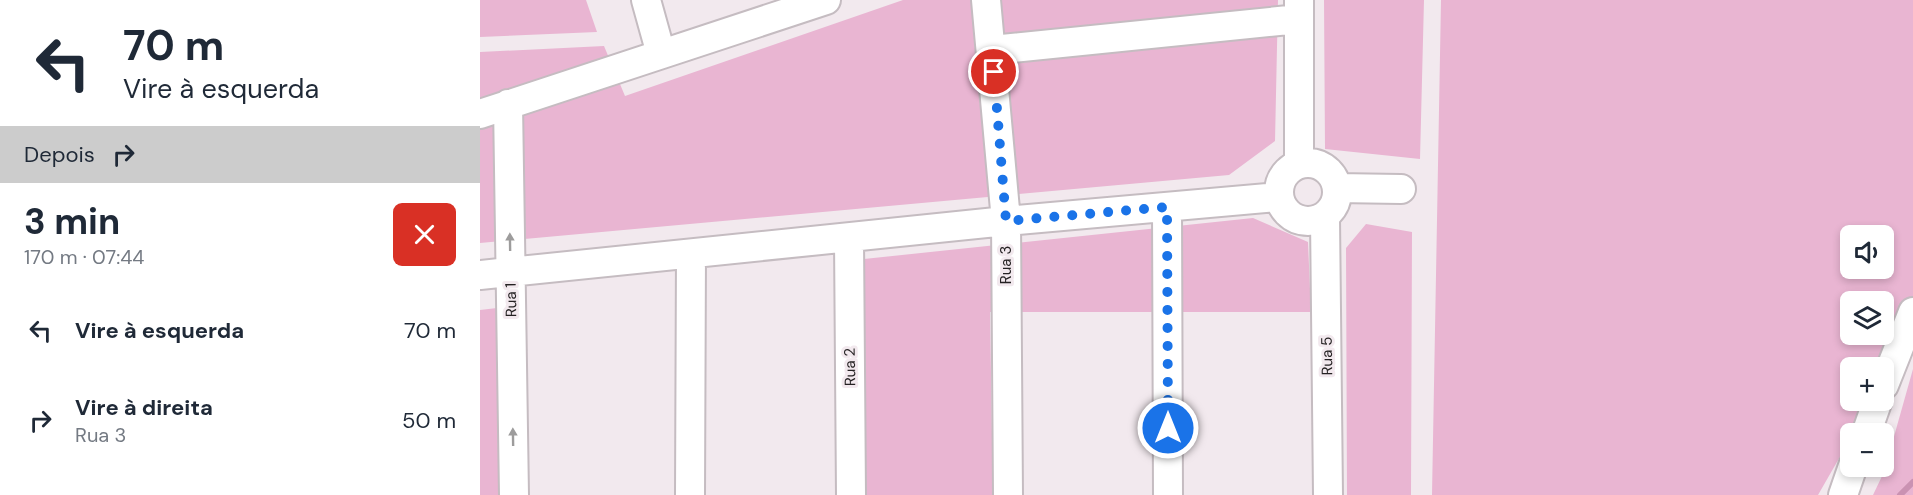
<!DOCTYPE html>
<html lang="pt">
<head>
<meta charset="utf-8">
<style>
	body { margin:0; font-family:"DM Sans",sans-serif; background:#f6f6f7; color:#1f2937; height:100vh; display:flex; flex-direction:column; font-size:22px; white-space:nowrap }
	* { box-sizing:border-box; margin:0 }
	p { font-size:20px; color:#747a83 }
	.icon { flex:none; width:33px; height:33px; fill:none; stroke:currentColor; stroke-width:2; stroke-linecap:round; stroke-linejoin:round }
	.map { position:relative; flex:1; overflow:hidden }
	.details { display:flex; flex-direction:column; background:#fff; width:480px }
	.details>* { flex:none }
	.guide { background:#fff; color:#1f2937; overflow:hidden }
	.tools { position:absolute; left:1360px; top:225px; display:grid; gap:12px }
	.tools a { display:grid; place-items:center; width:54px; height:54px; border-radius:9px; background:#fff; box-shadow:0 3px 9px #0003; font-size:30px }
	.pin { position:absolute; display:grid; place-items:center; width:51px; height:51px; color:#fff; margin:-26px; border:3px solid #fff; border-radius:50%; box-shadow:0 2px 6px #0007 }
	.me { position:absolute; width:66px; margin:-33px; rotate:0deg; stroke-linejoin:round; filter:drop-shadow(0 0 4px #0008) }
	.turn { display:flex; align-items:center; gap:21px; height:126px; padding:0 24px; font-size:27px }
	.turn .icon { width:78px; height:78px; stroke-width:2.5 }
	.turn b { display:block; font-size:42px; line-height:51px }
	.then { display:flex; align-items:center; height:57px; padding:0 24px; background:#0003; gap:12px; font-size:22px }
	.round { display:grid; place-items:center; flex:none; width:63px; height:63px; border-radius:9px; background:#f6f6f7 }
	.overview { display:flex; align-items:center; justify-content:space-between; height:102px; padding:0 24px }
	h1 { font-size:36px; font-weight:700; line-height:45px }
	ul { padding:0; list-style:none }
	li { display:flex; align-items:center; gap:18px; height:90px; padding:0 24px }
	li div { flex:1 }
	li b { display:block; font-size:22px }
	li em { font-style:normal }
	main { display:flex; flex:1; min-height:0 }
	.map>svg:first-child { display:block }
</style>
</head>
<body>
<main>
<section class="details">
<div class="guide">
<div class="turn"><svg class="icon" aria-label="left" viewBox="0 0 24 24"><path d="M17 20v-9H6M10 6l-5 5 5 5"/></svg><div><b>70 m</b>Vire à esquerda</div></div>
<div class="then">Depois<svg class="icon" aria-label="right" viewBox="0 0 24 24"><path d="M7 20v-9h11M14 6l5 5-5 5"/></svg></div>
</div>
<div class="overview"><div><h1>3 min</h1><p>170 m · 07:44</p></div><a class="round" style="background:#d93025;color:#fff"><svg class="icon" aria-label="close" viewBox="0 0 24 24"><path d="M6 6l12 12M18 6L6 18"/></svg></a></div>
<ul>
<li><svg class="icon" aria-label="left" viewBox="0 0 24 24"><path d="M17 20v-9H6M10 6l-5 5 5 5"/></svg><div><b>Vire à esquerda</b></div><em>70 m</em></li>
<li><svg class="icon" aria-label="right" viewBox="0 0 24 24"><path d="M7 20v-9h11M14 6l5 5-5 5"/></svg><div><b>Vire à direita</b><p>Rua 3</p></div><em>50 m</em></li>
</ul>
</section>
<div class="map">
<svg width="1433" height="495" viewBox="0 0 1433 495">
	<rect width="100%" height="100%" fill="#f2e9ee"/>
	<path fill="#e9b5d2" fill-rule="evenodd" d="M 0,0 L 106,0 L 117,32 L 0,37 Z
		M 423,0 L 798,0 L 795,141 L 749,175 L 0,243 L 0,52 L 124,46 L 145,96 Z
		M 844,0 L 944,0 L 940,159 L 845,149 Z
		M 961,0 L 1433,0 L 1433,327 L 1404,368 L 1371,368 L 1371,400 L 1392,401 L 1338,495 L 952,495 ZM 1371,236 L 1404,236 L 1404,268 L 1371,268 ZM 1371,302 L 1404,302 L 1404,334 L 1371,334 Z
		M 773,218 L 828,242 L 831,312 L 510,312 L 513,495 L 382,495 L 384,259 Z
		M 886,224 L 932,232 L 931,495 L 867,495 L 866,248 Z
		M 17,308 L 22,495 L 0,495 L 0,310 Z
		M 1433,369 L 1433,495 L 1393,495 L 1404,472 Z"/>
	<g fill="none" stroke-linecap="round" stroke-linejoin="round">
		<path stroke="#ca92b2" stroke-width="6" d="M 1420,495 L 1433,482"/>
		<g stroke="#c5bcc1" stroke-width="32">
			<path id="minor" d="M 166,0 L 181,54
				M 506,0 L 526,221 L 528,495
				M 512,50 L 819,19
				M 28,104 L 34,495
				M 0,114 L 346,0
				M799 192a29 29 0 1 1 58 0a29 29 0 1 1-58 0Z
				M 819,163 L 819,0
				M 857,188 L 921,189
				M 687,207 L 688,495
				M 845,218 L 848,495
				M 369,239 L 371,495
				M 0,275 L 526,221 L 798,197
				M 1404,385 L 1433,312
				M 1386,434 L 1398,400
				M 210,495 L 211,254
				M 1363,495 L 1373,466"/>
		</g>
		<use href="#minor" stroke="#fff" stroke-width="28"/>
	</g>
	<defs><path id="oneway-solid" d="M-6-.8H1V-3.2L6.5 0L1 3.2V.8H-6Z" transform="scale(1.5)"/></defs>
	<g fill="#9d9c9c">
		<use href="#oneway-solid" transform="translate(30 242) rotate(-91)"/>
		<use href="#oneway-solid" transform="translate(33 437) rotate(-91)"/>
	</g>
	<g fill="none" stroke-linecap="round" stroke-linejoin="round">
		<path stroke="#1a73e8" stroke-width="10" stroke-dasharray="0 18" d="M 514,72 L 526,221 L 687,207 L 688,428"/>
	</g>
	<g text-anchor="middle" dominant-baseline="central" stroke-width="6" stroke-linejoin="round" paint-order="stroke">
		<g font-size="15" fill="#252223" stroke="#f2e9ee">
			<text transform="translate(526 265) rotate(-90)">Rua 3</text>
			<text transform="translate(31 300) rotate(-91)">Rua 1</text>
			<text transform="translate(847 356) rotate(-91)">Rua 5</text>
			<text transform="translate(370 367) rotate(-91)">Rua 2</text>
		</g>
	</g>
</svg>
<div class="tools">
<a><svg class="icon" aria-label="sound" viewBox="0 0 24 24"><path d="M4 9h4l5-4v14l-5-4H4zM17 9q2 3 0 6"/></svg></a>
<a><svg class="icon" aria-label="layers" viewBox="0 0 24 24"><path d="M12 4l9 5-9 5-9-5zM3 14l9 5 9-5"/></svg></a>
<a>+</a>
<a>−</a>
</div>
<div class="pin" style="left:514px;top:72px;background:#d93025"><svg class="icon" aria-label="arrive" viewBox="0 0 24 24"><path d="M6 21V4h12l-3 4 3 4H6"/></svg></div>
<svg class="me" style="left:688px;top:428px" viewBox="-20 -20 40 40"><circle r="17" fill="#1a73e8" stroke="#fff" stroke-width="3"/><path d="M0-11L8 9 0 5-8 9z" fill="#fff"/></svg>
</div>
</main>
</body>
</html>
